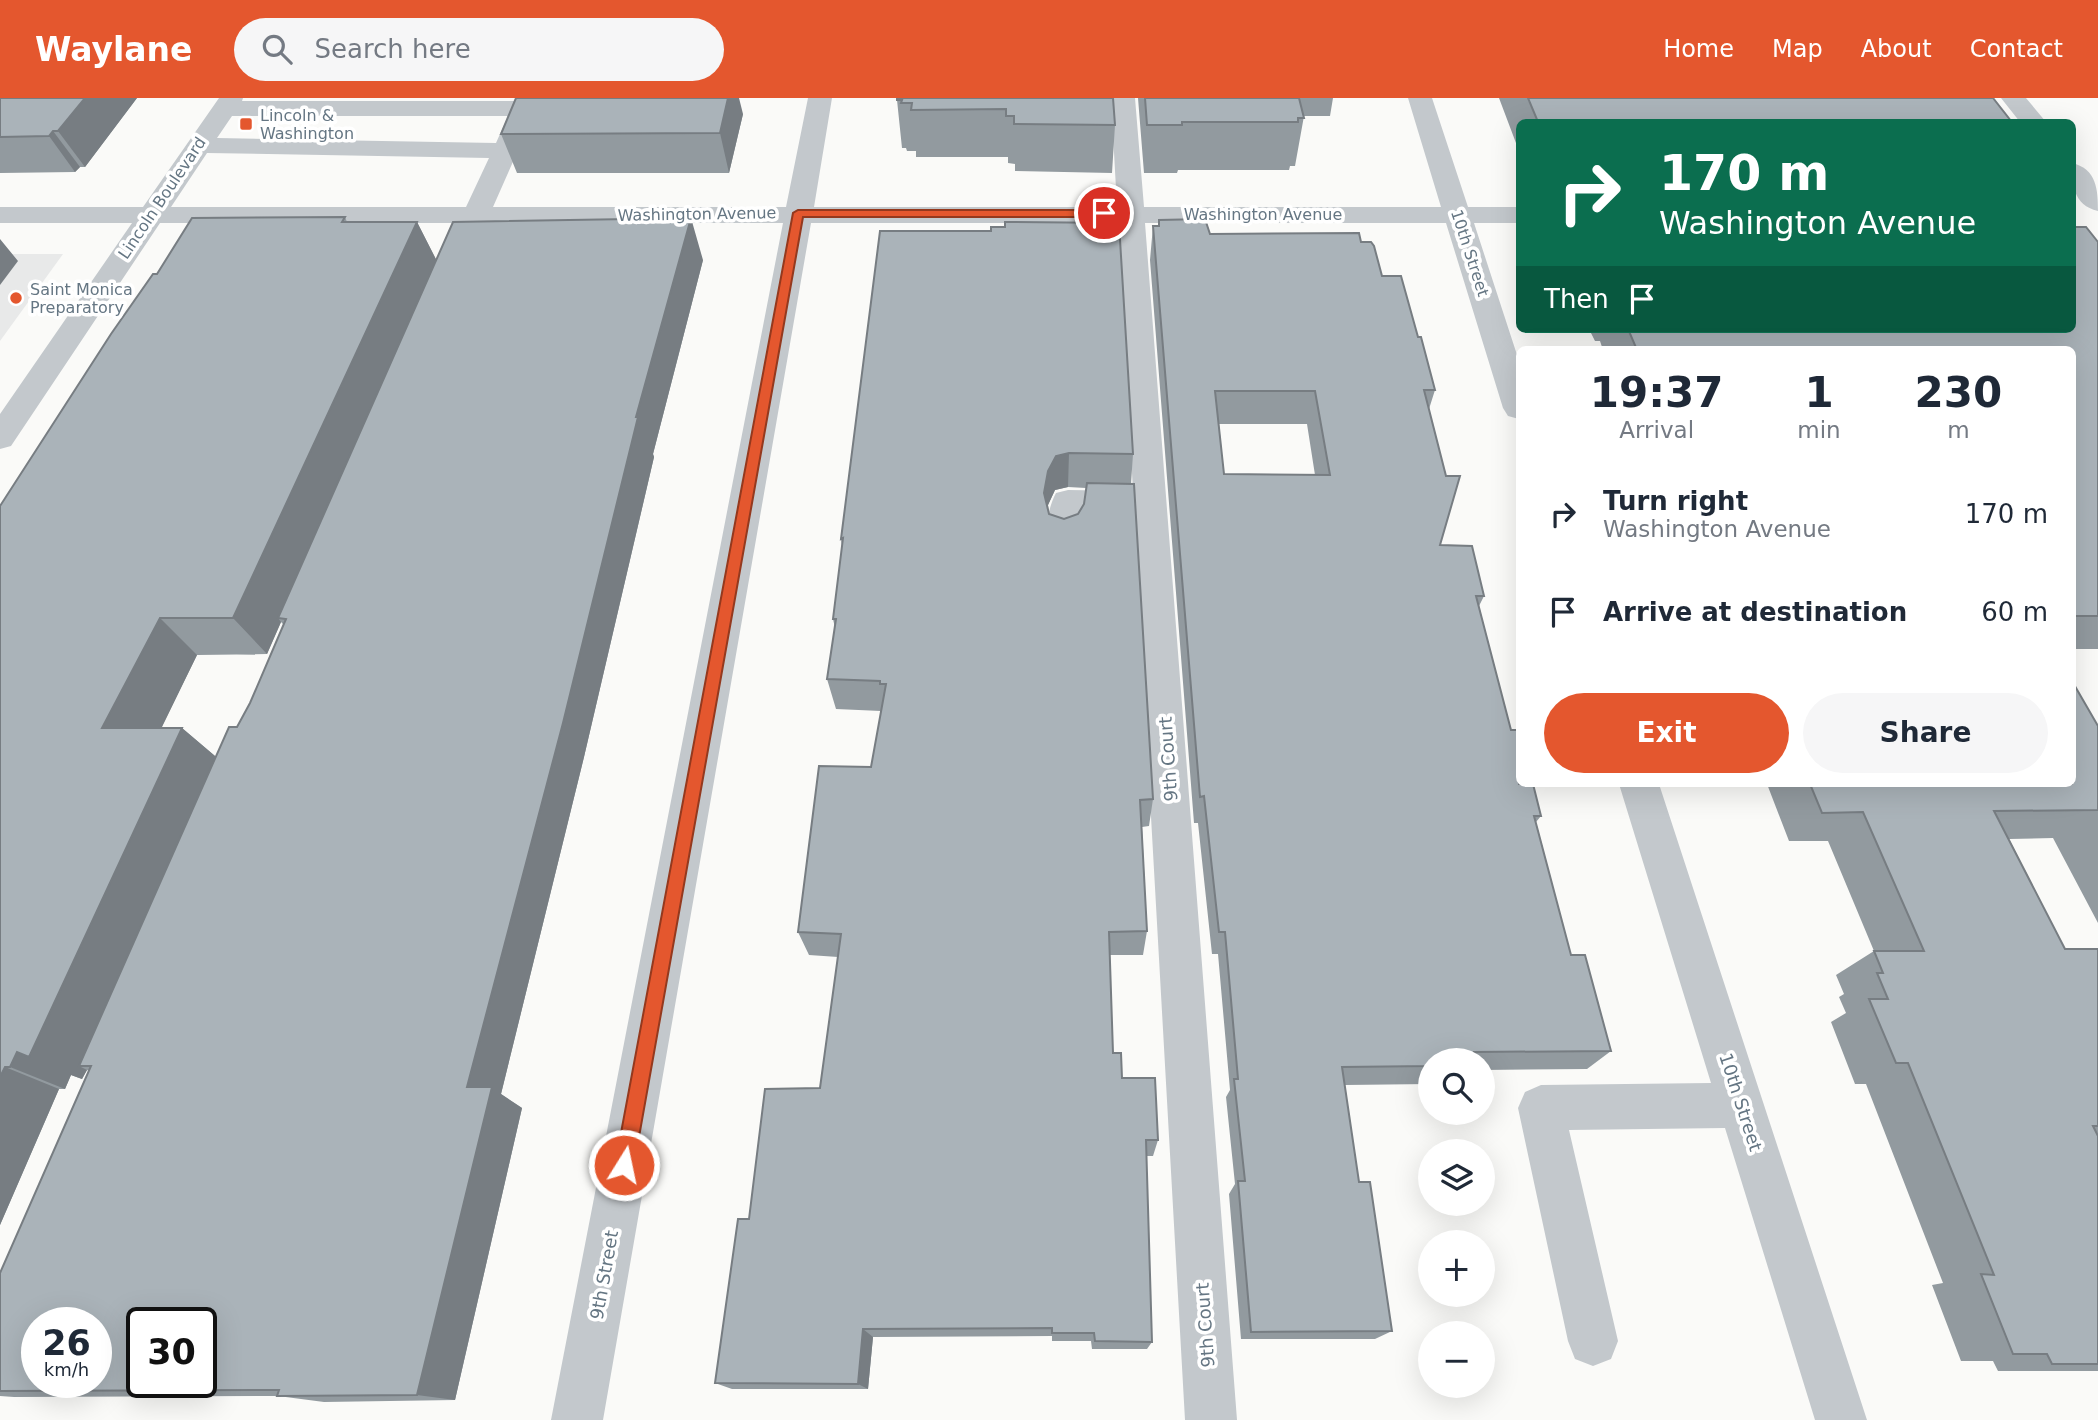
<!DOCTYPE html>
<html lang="en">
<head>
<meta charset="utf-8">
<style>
	body { margin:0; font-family:"DejaVu Sans",sans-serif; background:#f6f6f7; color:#1f2937; height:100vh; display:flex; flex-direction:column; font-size:26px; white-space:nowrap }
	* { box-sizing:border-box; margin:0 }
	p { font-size:23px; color:#747a83 }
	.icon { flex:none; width:38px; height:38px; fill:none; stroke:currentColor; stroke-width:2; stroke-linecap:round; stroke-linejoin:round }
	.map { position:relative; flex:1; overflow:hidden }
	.drawer { position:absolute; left:1516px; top:248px; width:560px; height:441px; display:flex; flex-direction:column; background:#fff; border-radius:10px; box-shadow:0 7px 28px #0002 }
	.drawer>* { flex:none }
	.hud { position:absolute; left:1516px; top:21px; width:560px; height:214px; border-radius:10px; box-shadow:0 7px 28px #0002; background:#0b6e4f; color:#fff; overflow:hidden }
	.fabs { position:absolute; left:1418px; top:950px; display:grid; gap:14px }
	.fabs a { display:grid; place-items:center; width:77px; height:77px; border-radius:50%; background:#fff; box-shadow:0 7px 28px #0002; font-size:35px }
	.speed { position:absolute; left:21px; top:1209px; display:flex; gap:14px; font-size:35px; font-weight:700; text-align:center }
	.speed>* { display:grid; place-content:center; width:91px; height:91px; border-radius:50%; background:#fff; box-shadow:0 7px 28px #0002; line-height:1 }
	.speed small { font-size:18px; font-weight:400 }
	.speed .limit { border:4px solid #111; border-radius:10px; background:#fff; color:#111 }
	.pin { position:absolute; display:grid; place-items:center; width:60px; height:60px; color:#fff; margin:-30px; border:4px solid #fff; border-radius:50%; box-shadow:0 2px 7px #0007 }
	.me { position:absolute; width:77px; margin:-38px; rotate:10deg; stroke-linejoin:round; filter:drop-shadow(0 0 5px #0008) }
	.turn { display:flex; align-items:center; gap:24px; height:147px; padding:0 28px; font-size:32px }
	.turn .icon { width:91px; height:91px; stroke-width:2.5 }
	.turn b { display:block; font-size:49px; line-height:60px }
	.then { display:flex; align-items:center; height:66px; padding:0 28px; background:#0003; gap:14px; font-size:26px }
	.eta { display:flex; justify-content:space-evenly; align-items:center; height:119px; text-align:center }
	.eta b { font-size:42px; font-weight:800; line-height:49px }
	.primary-button { display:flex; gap:14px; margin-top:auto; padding:14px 28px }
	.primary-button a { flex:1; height:80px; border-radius:42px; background:#e4572e; color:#fff; font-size:28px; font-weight:800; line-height:80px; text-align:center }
	.primary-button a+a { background:#f6f6f7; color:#1f2937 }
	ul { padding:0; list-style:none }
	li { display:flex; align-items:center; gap:21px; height:98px; padding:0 28px }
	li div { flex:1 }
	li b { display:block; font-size:26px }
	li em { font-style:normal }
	header { display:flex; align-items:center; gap:42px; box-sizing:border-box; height:98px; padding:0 35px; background:#e4572e; color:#fff }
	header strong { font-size:33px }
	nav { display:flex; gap:38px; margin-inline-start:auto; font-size:24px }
	.search { width:490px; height:63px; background:#f6f6f7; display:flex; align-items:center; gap:18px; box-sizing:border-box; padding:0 24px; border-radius:38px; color:#747a83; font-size:26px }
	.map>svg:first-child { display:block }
</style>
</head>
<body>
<header>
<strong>Waylane</strong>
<div class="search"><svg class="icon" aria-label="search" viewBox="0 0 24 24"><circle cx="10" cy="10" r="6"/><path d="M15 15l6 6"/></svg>Search here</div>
<nav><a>Home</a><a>Map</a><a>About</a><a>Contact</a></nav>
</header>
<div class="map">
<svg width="2098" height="1322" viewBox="0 0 2098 1322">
	<rect width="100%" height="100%" fill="#fafaf8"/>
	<path fill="#e8e9e9" d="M 0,156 L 63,156 L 0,243 Z"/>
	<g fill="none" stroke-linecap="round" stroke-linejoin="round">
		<path fill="#c3c8cc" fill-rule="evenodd" d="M 219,0 L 243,0 L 242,3 L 515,3 L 517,0 L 541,0 L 493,109 L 786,109 L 808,0 L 832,0 L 814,109 L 1117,109 L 1111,0 L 1135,0 L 1144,109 L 1441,109 L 1408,0 L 1432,0 L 1468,109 L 1519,109 L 1519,125 L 1474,125 L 1519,263 L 1519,321 L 1508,318 L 1503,310 L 1446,125 L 1145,125 L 1237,1322 L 1185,1322 L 1134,417 L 1083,416 L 1080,439 L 1075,448 L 1063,452 L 1051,448 C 1043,434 1048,410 1056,395 L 1068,392 L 1133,393 L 1118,125 L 811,125 L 603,1322 L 551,1322 L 783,125 L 486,125 L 476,145 L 466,147 L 456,145 L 452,139 L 459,125 L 160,125 L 11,348 L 0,351 L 0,316 L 132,125 L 0,125 L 0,109 L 143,109 ZM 232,18 L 508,18 L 496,45 L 217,40 ZM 207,55 L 489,60 L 466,109 L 171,109 Z
			M 2001,0 L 2026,0 L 2046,24 L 2020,24 Z
			M 2072,65 C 2097,71 2098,92 2098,113 C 2073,107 2072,86 2072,65 Z
			M 1619,686 L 1659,686 L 1867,1322 L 1815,1322 L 1725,1030 L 1569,1032 L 1618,1243 L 1611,1261 L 1593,1268 L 1575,1261 L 1568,1243 L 1518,1010 L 1525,994 L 1541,987 L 1711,985 Z"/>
	</g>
	<path fill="#929a9f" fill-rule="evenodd" d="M 0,0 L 137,0 L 85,69 L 80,69 L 75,74 L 0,75 Z
		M 1113,0 L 1115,27 L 1112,75 L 1015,73 L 1015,66 L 1008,65 L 1008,59 L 916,59 L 916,53 L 907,53 L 906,50 L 902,50 L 897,2 Z
		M 1138,0 L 1333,0 L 1330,18 L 1304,18 L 1295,68 L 1290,68 L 1289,72 L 1178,72 L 1177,75 L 1144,75 Z
		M 1499,0 L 1993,0 L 2011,23 L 2010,24 L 1519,24 L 1519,53 Z
		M 743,16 L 729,75 L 517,75 L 501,36 Z
		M 345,119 L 347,124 L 417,124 L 436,162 L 703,162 L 653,356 L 654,359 L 584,659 L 501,996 L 522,1010 L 455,1302 L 324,1304 L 278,1298 L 14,1299 L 0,1298 L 0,1175 L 89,973 L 87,972 L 82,981 L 71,977 L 65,991 L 59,991 L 0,1127 L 0,408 L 157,176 ZM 281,524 L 284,527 L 250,605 L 237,629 L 216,659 L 182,630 L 161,630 L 197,557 L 267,556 Z
		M 1159,122 L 1210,136 L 1361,144 L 1418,239 L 1435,292 L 1429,311 L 1440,447 L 1484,498 L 1479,508 L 1511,632 L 1541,718 L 1536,724 L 1571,857 L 1611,953 L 1587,971 L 1482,972 L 1482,962 L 1430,962 L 1430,986 L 1345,987 L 1359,1084 L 1392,1233 L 1375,1241 L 1241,1241 L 1229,1096 L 1235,1086 L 1226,999 L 1230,992 L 1218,856 L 1212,856 L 1198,725 L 1194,725 L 1150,162 L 1153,128 L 1158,128 ZM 1219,326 L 1307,326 L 1315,377 L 1224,376 Z
		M 991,133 L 1133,356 L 1131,386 L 1153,701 L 1149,728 L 1142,729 L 1147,833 L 1143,857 L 1110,857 L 1113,955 L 1122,980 L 1158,1042 L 1153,1058 L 1146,1058 L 1152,1244 L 1147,1251 L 1092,1251 L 1091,1243 L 1052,1243 L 1052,1238 L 873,1239 L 868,1291 L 732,1291 L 715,1285 L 749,1121 L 820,990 L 838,859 L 809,857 L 798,834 L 871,669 L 881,613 L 836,611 L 827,581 L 835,530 L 833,521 L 842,448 L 841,441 ZM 1068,389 L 1086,390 L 1084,406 L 1078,416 L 1064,421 L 1049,416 L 1048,407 L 1055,392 Z
		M 2098,144 L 2098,551 L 2072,551 L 2072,252 L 1603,252 L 1600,243 L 1595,243 L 1589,231 L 2072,231 Z
		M 2098,628 L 2098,825 L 2053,740 L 2009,741 L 2065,851 L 2098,851 L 2098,1273 L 1998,1273 L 1993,1263 L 1961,1263 L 1932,1187 L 1943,1185 L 1866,986 L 1855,986 L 1831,924 L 1846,915 L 1839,899 L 1844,896 L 1836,877 L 1874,853 L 1828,743 L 1789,743 L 1767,686 L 2072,686 Z"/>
	<path fill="#777d82" d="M 85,0 L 137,0 L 85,69 L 58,33 Z
		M 728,0 L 739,0 L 743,16 L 729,75 L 720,35 Z
		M 53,33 L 80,69 L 75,74 L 49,38 Z
		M 691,120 L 703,162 L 653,356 L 654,359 L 584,659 L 501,996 L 522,1010 L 455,1302 L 417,1297 L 467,989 L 636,319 Z
		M 417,124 L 438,165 L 278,520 L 281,524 L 267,556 L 233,520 Z
		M 0,141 L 18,163 L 0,187 Z
		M 1069,355 L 1068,389 L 1055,392 L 1048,407 L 1044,429 L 1044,395 L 1048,373 L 1056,358 Z
		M 160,520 L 197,557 L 145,664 L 102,630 Z
		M 182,630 L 221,663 L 79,968 L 87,972 L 82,981 L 71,977 L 65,991 L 10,969 Z
		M 5,969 L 59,991 L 0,1127 L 0,979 Z
		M 863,1231 L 873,1239 L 868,1291 L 858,1286 Z"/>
	<path fill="#aab3b9" stroke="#777d82" stroke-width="2" fill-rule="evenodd" d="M 0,0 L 85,0 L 58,33 L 53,33 L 49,38 L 0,39 Z
		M 516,0 L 728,0 L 720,35 L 501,36 Z
		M 897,0 L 1113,0 L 1115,27 L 1014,26 L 1014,18 L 1006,18 L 1006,11 L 911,12 L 912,5 L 901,5 L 902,2 L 897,2 Z
		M 1145,0 L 1299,0 L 1304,20 L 1298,20 L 1298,24 L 1182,24 L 1182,27 L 1147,27 Z
		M 1528,0 L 1993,0 L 2011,23 L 2008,23 L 2010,24 L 1538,24 Z
		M 345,119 L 342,124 L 417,124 L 233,520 L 160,520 L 102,630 L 182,630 L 29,959 L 17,954 L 10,969 L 5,969 L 0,979 L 0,408 L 111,236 L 153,176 L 157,176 L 192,120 Z
		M 691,120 L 636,319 L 638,319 L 563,625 L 467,989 L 492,989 L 417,1297 L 277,1298 L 279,1292 L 0,1293 L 0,1175 L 91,968 L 79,968 L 229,629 L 237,629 L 250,605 L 286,521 L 278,520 L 453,124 ZM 37,1225 L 96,1225 L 96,1284 L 37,1284 ZM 142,1225 L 201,1225 L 201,1284 L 142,1284 Z
		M 1205,121 L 1210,136 L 1359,135 L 1361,144 L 1371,144 L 1374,148 L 1382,178 L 1401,178 L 1418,239 L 1421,239 L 1435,292 L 1424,292 L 1446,378 L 1460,378 L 1440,447 L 1472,448 L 1484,498 L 1476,498 L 1511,632 L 1518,632 L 1519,635 L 1519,686 L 1533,686 L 1541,718 L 1534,718 L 1571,857 L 1585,857 L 1611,953 L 1474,954 L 1475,962 L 1430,962 L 1430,968 L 1342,969 L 1359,1084 L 1370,1084 L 1392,1233 L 1251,1234 L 1238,1083 L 1245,1083 L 1234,981 L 1238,981 L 1225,834 L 1219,834 L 1204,698 L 1200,699 L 1153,128 L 1159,128 L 1159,122 ZM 1215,293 L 1315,293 L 1330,377 L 1224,376 Z
		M 1005,124 L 1119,125 L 1133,356 L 1069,355 L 1056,358 L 1048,373 L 1044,395 L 1049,416 L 1064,421 L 1078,416 L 1084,406 L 1087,385 L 1134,386 L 1153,701 L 1140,702 L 1147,833 L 1109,834 L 1113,955 L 1121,955 L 1122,980 L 1155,980 L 1158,1042 L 1146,1042 L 1152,1244 L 1095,1243 L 1094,1235 L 1052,1235 L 1052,1230 L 863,1231 L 858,1286 L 715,1285 L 738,1121 L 749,1121 L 765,991 L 820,990 L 841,836 L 798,834 L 819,668 L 871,669 L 886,586 L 880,586 L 880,583 L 827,581 L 836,521 L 833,521 L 843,440 L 841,441 L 880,133 L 991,133 L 991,129 L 1005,129 Z
		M 2072,129 L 2086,129 L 2098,144 L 2098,518 L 2072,518 L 2072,252 L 1637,252 L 1628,231 L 2072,231 Z
		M 2072,583 L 2098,628 L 2098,712 L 1994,713 L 2065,851 L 2098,851 L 2098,1028 L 2093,1028 L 2098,1038 L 2098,1266 L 2052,1266 L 2047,1256 L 2013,1256 L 1981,1176 L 1994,1177 L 1908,965 L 1896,965 L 1869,901 L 1888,901 L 1877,875 L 1883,875 L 1874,853 L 1924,853 L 1863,714 L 1822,715 L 1810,686 L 2072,686 Z"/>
	<path fill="#e4572e" stroke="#94391e" stroke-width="2" d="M 798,112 L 1104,112 L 1109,115 L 1104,119 L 803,119 L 634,1067 L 631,1073 L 624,1076 L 617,1073 L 615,1067 L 793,115 Z"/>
	<g fill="#e4572e" stroke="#fff" stroke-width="2.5">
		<rect x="239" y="19" width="14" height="14" rx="3.5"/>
		<circle cx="16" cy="200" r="7"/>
	</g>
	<g text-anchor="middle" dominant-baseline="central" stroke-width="7" stroke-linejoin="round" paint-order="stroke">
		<g font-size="16" fill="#657683" stroke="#fff" text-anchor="start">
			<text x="260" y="17">Lincoln &amp;<tspan x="260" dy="18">Washington</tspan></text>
			<text x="30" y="191">Saint Monica<tspan x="30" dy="18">Preparatory</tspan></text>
		</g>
		<g font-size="16" fill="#657683" stroke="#fff">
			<text transform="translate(162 100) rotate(-56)">Lincoln Boulevard</text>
			<text transform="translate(697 116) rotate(-1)">Washington Avenue</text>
			<text x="1263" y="116">Washington Avenue</text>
			<text transform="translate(1470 155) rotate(72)">10th Street</text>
		</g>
		<g font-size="18" fill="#657683" stroke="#fff">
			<text transform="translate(1168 661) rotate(-94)">9th Court</text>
			<text transform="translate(1741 1004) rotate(72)">10th Street</text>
			<text transform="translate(604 1177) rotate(-80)">9th Street</text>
			<text transform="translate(1205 1227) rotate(-94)">9th Court</text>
		</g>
	</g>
</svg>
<div class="fabs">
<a><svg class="icon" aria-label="search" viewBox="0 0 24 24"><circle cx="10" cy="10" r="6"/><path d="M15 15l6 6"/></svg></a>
<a><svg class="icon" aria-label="layers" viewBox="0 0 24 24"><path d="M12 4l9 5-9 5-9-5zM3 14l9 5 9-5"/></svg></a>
<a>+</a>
<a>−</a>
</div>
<div class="speed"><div>26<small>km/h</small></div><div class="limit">30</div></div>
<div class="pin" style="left:1104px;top:115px;background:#d93025"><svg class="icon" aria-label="arrive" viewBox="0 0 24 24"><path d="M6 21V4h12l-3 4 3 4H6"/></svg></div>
<svg class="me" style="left:624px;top:1067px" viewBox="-20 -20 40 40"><circle r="17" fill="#e4572e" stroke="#fff" stroke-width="3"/><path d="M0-11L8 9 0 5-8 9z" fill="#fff"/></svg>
<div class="hud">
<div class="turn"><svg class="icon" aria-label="right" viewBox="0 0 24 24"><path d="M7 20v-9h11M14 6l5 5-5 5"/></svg><div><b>170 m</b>Washington Avenue</div></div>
<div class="then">Then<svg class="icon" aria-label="arrive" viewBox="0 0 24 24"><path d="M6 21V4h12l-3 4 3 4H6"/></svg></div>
</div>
<section class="drawer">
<div class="eta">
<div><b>19:37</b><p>Arrival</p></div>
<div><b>1</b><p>min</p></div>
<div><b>230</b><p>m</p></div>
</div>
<ul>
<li><svg class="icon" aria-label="right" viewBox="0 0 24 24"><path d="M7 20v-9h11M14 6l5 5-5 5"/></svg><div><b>Turn right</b><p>Washington Avenue</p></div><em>170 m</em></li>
<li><svg class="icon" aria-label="arrive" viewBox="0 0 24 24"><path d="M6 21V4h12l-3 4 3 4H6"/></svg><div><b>Arrive at destination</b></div><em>60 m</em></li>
</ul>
<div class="primary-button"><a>Exit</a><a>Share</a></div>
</section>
</div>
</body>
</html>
